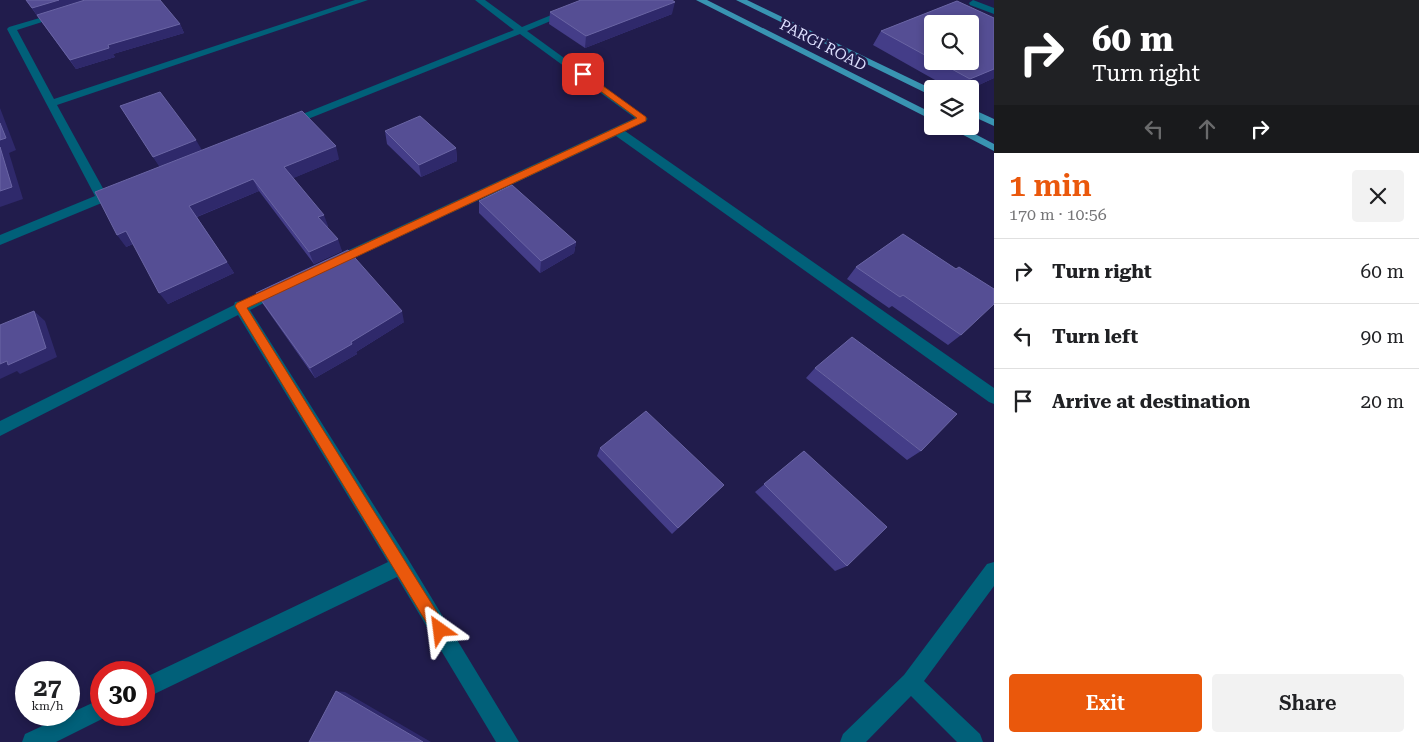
<!DOCTYPE html>
<html lang="en">
<head>
<meta charset="utf-8">
<style>
	body { margin:0; font-family:"Roboto Serif",serif; background:#f2f2f2; color:#202124; height:100vh; display:flex; flex-direction:column; font-size:19px; white-space:nowrap }
	* { box-sizing:border-box; margin:0 }
	p { font-size:16px; color:#757577 }
	.icon { flex:none; width:28px; height:28px; fill:none; stroke:currentColor; stroke-width:2; stroke-linecap:round; stroke-linejoin:round }
	.map { position:relative; flex:1; overflow:hidden }
	.details { display:flex; flex-direction:column; background:#fff; width:425px }
	.details>* { flex:none }
	.guide { background:#202124; color:#fff; overflow:hidden }
	.controls { position:absolute; left:924px; top:15px; display:grid; gap:10px }
	.controls a { display:grid; place-items:center; width:55px; height:55px; border-radius:5px; background:#fff; box-shadow:0 2px 8px #0003; font-size:25px }
	.speed { position:absolute; left:15px; top:661px; display:flex; gap:10px; font-size:25px; font-weight:700; text-align:center }
	.speed>* { display:grid; place-content:center; width:65px; height:65px; border-radius:50%; background:#fff; box-shadow:0 2px 8px #0003; line-height:1 }
	.speed small { font-size:12px; font-weight:400 }
	.speed .limit { border:8px solid #d22; background:#fff; color:#111 }
	.pin { position:absolute; display:grid; place-items:center; width:42px; height:42px; color:#fff; margin:-21px; border-radius:10px; box-shadow:0 2px 8px #0006 }
	.me { position:absolute; width:55px; margin:-28px; rotate:329deg; stroke-linejoin:round; filter:drop-shadow(0 0 4px #0008) }
	.turn { display:flex; align-items:center; gap:18px; height:105px; padding:0 15px; font-size:22px }
	.turn .icon { width:65px; height:65px; stroke-width:2.5 }
	.turn b { display:block; font-size:35px; line-height:42px }
	.lanes { display:flex; align-items:center; height:48px; padding:0 15px; background:#0003; justify-content:center; gap:25px; direction:ltr }
	.lanes .off { opacity:.35 }
	.round { display:grid; place-items:center; flex:none; width:52px; height:52px; border-radius:5px; background:#f2f2f2 }
	.summary { display:flex; align-items:center; justify-content:space-between; height:85px; padding:0 15px }
	h1 { font-size:30px; font-weight:600; line-height:38px; color:#ea580c }
	.button { display:flex; gap:10px; margin-top:auto; padding:10px 15px }
	.button a { flex:1; height:58px; border-radius:5px; background:#ea580c; color:#fff; font-size:20px; font-weight:600; line-height:58px; text-align:center }
	.button a+a { background:#f2f2f2; color:#202124 }
	ul { padding:0; list-style:none }
	li { display:flex; align-items:center; gap:15px; height:65px; padding:0 15px; border-top:1px solid #e0e0e0 }
	li div { flex:1 }
	li b { display:block; font-size:19px }
	li em { font-style:normal }
	main { display:flex; flex:1; min-height:0 }
	.map>svg:first-child { display:block }
</style>
</head>
<body>
<main>
<div class="map">
<svg width="994" height="742" viewBox="0 0 994 742">
	<rect width="100%" height="100%" fill="#211c4c"/>
	<g fill="none" stroke-linecap="round" stroke-linejoin="round">
		<path fill="#016079" fill-rule="evenodd" d="M 355,0 L 368,0 L 57,105 L 105,192 L 117,188 L 123,192 L 121,195 L 0,245 L 0,235 L 95,196 L 7,29 L 9,27 L 60,12 L 64,15 L 17,30 L 54,99 Z
			M 475,0 L 485,0 L 522,27 L 588,0 L 600,0 L 527,31 L 648,119 L 625,131 L 994,388 L 994,404 L 989,402 L 616,136 L 337,266 L 327,266 L 325,263 L 327,260 L 635,118 L 520,34 L 293,125 L 285,125 L 284,123 L 285,121 L 514,30 Z
			M 973,0 L 994,8 L 994,14 L 970,5 L 969,3 Z
			M 278,284 L 283,285 L 285,289 L 283,293 L 250,310 L 408,559 L 519,742 L 496,742 L 397,577 L 144,699 L 144,678 L 388,562 L 238,315 L 0,436 L 0,421 L 234,305 L 235,302 L 242,301 Z
			M 994,562 L 994,586 L 924,681 L 980,734 L 983,742 L 957,742 L 911,696 L 866,742 L 840,742 L 843,734 L 904,675 L 987,564 Z
			M 101,699 L 101,715 L 108,716 L 56,742 L 22,742 L 25,734 Z"/>
		<path fill="#3994b2" fill-rule="evenodd" d="M 696,0 L 707,0 L 932,113 L 932,120 Z
			M 736,0 L 747,0 L 932,89 L 932,96 Z
			M 970,108 L 994,119 L 994,126 L 970,115 Z
			M 946,126 L 960,126 L 994,144 L 994,151 Z"/>
	</g>
	<path fill="#443d88" fill-rule="evenodd" d="M 26,0 L 180,24 L 184,33 L 113,54 L 115,57 L 76,69 L 38,17 Z
		M 957,1 L 994,18 L 994,78 L 970,89 L 951,89 L 873,45 L 881,31 ZM 932,24 L 970,24 L 970,61 L 932,61 Z
		M 550,12 L 672,14 L 585,48 L 549,24 Z
		M 120,106 L 202,150 L 339,159 L 293,178 L 328,226 L 327,227 L 342,251 L 314,264 L 259,191 L 197,217 L 234,273 L 168,304 L 133,244 L 126,247 L 160,167 Z
		M 385,131 L 456,148 L 457,161 L 421,177 L 387,144 Z
		M 479,201 L 576,242 L 574,253 L 540,273 L 479,213 Z
		M 903,234 L 961,335 L 948,345 L 892,306 L 889,308 L 847,279 L 856,267 Z
		M 256,293 L 404,322 L 356,352 L 357,354 L 315,378 L 263,304 Z
		M 815,368 L 921,451 L 907,460 L 806,378 Z
		M 600,448 L 724,485 L 672,534 L 597,456 Z
		M 804,451 L 847,566 L 835,571 L 755,492 Z"/>
	<path fill="#2f296b" d="M 59,0 L 93,0 L 38,17 L 32,8 Z
		M 675,2 L 672,14 L 585,48 L 586,36 Z
		M 180,24 L 184,33 L 113,54 L 115,57 L 76,69 L 70,60 L 108,45 Z
		M 994,69 L 994,78 L 970,89 L 963,89 L 970,79 Z
		M 0,108 L 16,150 L 9,153 L 23,199 L 0,207 Z
		M 196,140 L 203,152 L 161,169 L 153,157 Z
		M 336,146 L 339,159 L 289,180 L 284,167 Z
		M 456,148 L 457,161 L 421,177 L 419,165 Z
		M 253,179 L 259,191 L 196,217 L 189,206 Z
		M 324,215 L 328,226 L 322,229 L 318,217 Z
		M 126,231 L 135,243 L 126,247 L 117,235 Z
		M 338,239 L 342,251 L 314,264 L 309,252 Z
		M 576,242 L 574,253 L 540,273 L 541,261 Z
		M 227,262 L 234,273 L 168,304 L 159,293 Z
		M 34,311 L 45,321 L 57,357 L 20,374 L 17,371 L 0,379 L 0,364 L 7,361 Z
		M 402,311 L 404,322 L 356,352 L 357,354 L 315,378 L 310,368 L 351,342 Z
		M 336,691 L 345,692 L 431,742 L 423,742 Z"/>
	<path fill="#554e94" stroke="#6a65a4" d="M 26,0 L 59,0 L 32,8 Z
		M 85,0 L 160,0 L 180,24 L 108,45 L 109,48 L 70,60 L 37,15 Z
		M 581,0 L 672,0 L 675,2 L 586,36 L 550,12 Z
		M 957,1 L 994,18 L 994,69 L 970,79 L 937,61 L 970,61 L 970,24 L 932,24 L 932,59 L 881,31 Z
		M 160,92 L 196,140 L 153,157 L 120,106 Z
		M 302,111 L 336,146 L 284,167 L 324,215 L 318,217 L 338,239 L 309,252 L 253,179 L 189,206 L 227,262 L 159,293 L 126,231 L 117,235 L 95,192 Z
		M 420,116 L 456,148 L 419,165 L 385,131 Z
		M 0,123 L 6,138 L 0,140 Z
		M 0,147 L 12,187 L 0,191 Z
		M 512,185 L 576,242 L 541,261 L 479,201 Z
		M 903,234 L 956,269 L 959,267 L 994,289 L 994,304 L 961,335 L 903,295 L 900,297 L 856,267 Z
		M 348,250 L 402,311 L 351,342 L 352,344 L 310,368 L 256,293 Z
		M 34,311 L 46,348 L 8,365 L 7,361 L 0,364 L 0,325 Z
		M 852,337 L 957,414 L 921,451 L 815,368 Z
		M 646,411 L 724,485 L 678,528 L 600,448 Z
		M 804,451 L 887,527 L 847,566 L 764,484 Z
		M 336,691 L 423,742 L 309,742 Z"/>
	<path fill="#ea580c" stroke="#983908" d="M 580,73 L 585,73 L 646,117 L 646,121 L 247,308 L 445,625 L 447,630 L 445,635 L 440,638 L 434,635 L 235,306 L 237,303 L 637,118 L 580,76 Z"/>
	<g text-anchor="middle" dominant-baseline="central" stroke-width="5" stroke-linejoin="round" paint-order="stroke">
		<g font-size="15" fill="#dbddfc" stroke="#211c4c">
			<text transform="translate(823 45) rotate(27)">PARGI ROAD</text>
		</g>
	</g>
</svg>
<div class="controls">
<a><svg class="icon" aria-label="search" viewBox="0 0 24 24"><circle cx="10" cy="10" r="6"/><path d="M15 15l6 6"/></svg></a>
<a><svg class="icon" aria-label="layers" viewBox="0 0 24 24"><path d="M12 4l9 5-9 5-9-5zM3 14l9 5 9-5"/></svg></a>
</div>
<div class="speed"><div>27<small>km/h</small></div><div class="limit">30</div></div>
<div class="pin" style="left:583px;top:74px;background:#d93025"><svg class="icon" aria-label="arrive" viewBox="0 0 24 24"><path d="M6 21V4h12l-3 4 3 4H6"/></svg></div>
<svg class="me" style="left:440px;top:630px" viewBox="-20 -20 40 40"><path d="M0-17L14 15 0 8-14 15z" fill="#ea580c" stroke="#fff" stroke-width="4"/></svg>
</div>
<section class="details">
<div class="guide">
<div class="turn"><svg class="icon" aria-label="right" viewBox="0 0 24 24"><path d="M7 20v-9h11M14 6l5 5-5 5"/></svg><div><b>60 m</b>Turn right</div></div>
<div class="lanes"><svg class="icon off" aria-label="left" viewBox="0 0 24 24"><path d="M17 20v-9H6M10 6l-5 5 5 5"/></svg><svg class="icon off" aria-label="ahead" viewBox="0 0 24 24"><path d="M12 20V5M6 11l6-6 6 6"/></svg><svg class="icon" aria-label="right" viewBox="0 0 24 24"><path d="M7 20v-9h11M14 6l5 5-5 5"/></svg></div>
</div>
<div class="summary"><div><h1>1 min</h1><p>170 m · 10:56</p></div><a class="round"><svg class="icon" aria-label="close" viewBox="0 0 24 24"><path d="M6 6l12 12M18 6L6 18"/></svg></a></div>
<ul>
<li><svg class="icon" aria-label="right" viewBox="0 0 24 24"><path d="M7 20v-9h11M14 6l5 5-5 5"/></svg><div><b>Turn right</b></div><em>60 m</em></li>
<li><svg class="icon" aria-label="left" viewBox="0 0 24 24"><path d="M17 20v-9H6M10 6l-5 5 5 5"/></svg><div><b>Turn left</b></div><em>90 m</em></li>
<li><svg class="icon" aria-label="arrive" viewBox="0 0 24 24"><path d="M6 21V4h12l-3 4 3 4H6"/></svg><div><b>Arrive at destination</b></div><em>20 m</em></li>
</ul>
<div class="button"><a>Exit</a><a>Share</a></div>
</section>
</main>
</body>
</html>
